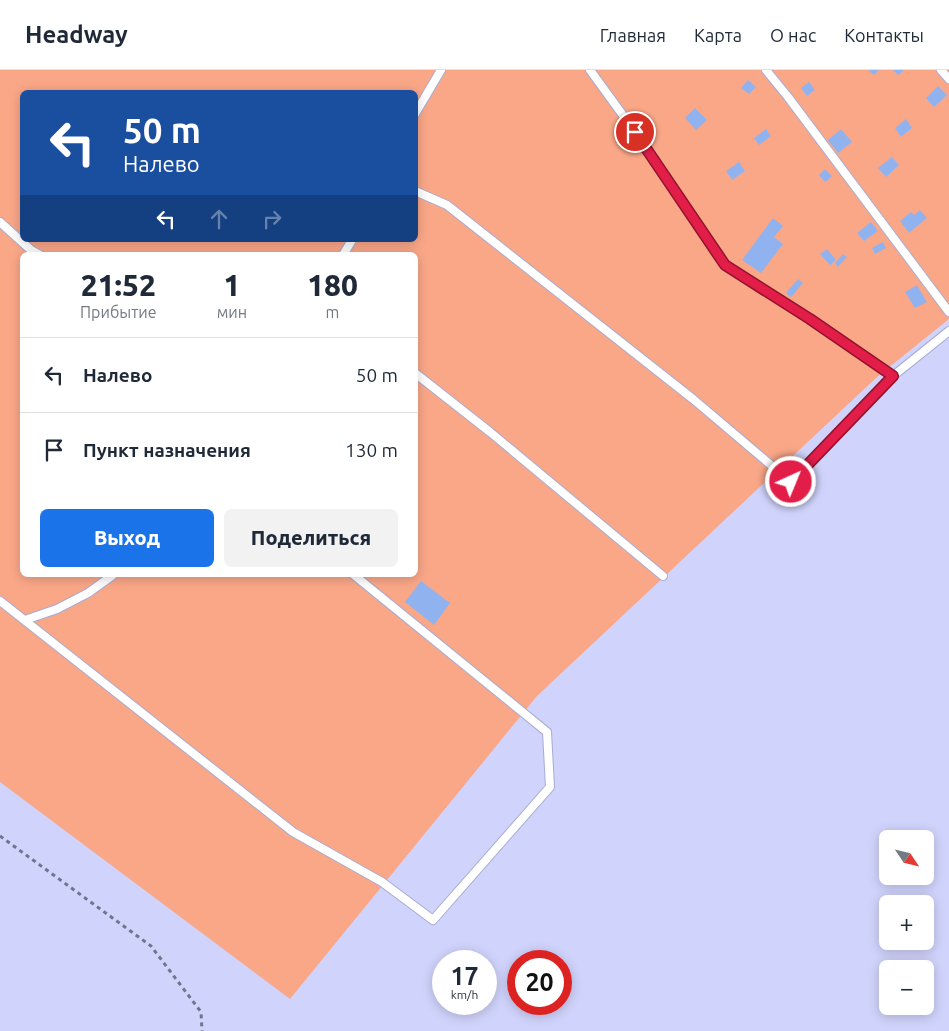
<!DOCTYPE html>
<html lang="ru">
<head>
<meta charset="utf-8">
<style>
	body { margin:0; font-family:Ubuntu,sans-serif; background:#f2f2f3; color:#1f2937; height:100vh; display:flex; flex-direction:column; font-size:19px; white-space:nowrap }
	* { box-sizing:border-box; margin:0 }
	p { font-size:16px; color:#747a83 }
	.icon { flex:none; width:28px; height:28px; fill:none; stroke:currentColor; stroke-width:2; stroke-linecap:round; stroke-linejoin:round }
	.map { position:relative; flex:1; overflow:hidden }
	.side { position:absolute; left:20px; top:182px; width:398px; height:325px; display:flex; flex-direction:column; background:#fff; border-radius:8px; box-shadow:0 2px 12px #0003 }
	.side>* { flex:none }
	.banner { position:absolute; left:20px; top:20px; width:398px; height:152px; border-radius:8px; box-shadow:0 2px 12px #0003; background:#1a4fa0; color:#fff; overflow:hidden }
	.needle { width:32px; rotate:125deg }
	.buttons { position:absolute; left:879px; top:760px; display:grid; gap:10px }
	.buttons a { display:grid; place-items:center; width:55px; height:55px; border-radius:8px; background:#fff; box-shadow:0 2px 12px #0003; font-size:25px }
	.speed { position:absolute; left:432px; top:880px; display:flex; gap:10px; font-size:25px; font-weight:700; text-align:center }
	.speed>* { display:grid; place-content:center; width:65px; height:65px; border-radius:50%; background:#fff; box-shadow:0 2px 12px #0003; line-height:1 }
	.speed small { font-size:12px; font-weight:400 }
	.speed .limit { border:8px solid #d22; background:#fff; color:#111 }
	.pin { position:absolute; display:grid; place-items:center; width:42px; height:42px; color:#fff; margin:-21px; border:2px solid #fff; border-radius:50%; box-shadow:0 1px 5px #0007 }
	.me { position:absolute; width:55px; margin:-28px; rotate:44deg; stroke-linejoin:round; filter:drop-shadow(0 0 4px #0008) }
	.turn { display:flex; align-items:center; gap:18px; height:105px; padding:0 20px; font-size:22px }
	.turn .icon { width:65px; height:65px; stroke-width:2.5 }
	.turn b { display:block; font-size:35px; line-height:42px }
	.lanes { display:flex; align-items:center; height:48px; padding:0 20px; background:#0003; justify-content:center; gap:25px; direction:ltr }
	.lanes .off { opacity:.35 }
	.eta { display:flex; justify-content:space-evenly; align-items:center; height:85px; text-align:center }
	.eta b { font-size:30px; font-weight:800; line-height:35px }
	.action { display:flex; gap:10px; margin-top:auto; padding:10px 20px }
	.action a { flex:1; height:58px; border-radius:8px; background:#1a73e8; color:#fff; font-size:20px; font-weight:800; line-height:58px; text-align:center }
	.action a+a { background:#f2f2f3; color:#1f2937 }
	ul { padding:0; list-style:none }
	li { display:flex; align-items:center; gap:15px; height:75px; padding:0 20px; border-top:1px solid #e0e1e3 }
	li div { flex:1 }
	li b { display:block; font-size:19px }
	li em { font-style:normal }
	header { display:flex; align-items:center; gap:30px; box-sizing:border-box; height:70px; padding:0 25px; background:#fff; border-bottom:1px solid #e0e1e3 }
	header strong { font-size:24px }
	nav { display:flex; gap:28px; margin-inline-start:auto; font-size:18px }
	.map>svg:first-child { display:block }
</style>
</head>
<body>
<header>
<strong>Headway</strong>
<nav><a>Главная</a><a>Карта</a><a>О нас</a><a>Контакты</a></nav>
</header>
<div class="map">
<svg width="949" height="961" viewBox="0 0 949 961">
	<rect width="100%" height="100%" fill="#d0d3fb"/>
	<path fill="#faa788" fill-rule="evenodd" d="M 0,0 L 949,0 L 949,249 L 877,307 L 537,626 L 290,929 L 0,712 ZM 22,22 L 415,22 L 415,170 L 22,170 ZM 22,185 L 415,185 L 415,505 L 22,505 Z"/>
	<path fill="#90b3ef" d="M 868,0 L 879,0 L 874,5 Z
		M 893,0 L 904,0 L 898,5 Z
		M 748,10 L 756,17 L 749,24 L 741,18 Z
		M 809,12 L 815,20 L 807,26 L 801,18 Z
		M 938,16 L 947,25 L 934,37 L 926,28 Z
		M 695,38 L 707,50 L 696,60 L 685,48 Z
		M 906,49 L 912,58 L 901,67 L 895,58 Z
		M 647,50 L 656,63 L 651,67 L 641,54 Z
		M 766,59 L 771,66 L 759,75 L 754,68 Z
		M 841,59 L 852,72 L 838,83 L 828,70 Z
		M 892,87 L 899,95 L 886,107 L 878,98 Z
		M 739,92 L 745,101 L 732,110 L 726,101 Z
		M 825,99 L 832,106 L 825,112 L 819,105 Z
		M 920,140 L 927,148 L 909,163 L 900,151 L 911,142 L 914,145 Z
		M 773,148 L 783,156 L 774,167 L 783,174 L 761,203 L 742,190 Z
		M 871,152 L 878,161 L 864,171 L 857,163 Z
		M 883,172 L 886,178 L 875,184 L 872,178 Z
		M 827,179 L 836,190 L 830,195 L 820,184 Z
		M 843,184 L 847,187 L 838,197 L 835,193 Z
		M 798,209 L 803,213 L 791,227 L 786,223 Z
		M 917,215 L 927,232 L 915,238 L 905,222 Z
		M 421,511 L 450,533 L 434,555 L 405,532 Z"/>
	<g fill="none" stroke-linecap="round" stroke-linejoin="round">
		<g stroke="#a8acd1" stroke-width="10">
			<path id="lane" d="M 590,0 L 646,77 L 725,195 L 810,249 L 893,306
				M 766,0 L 788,27 L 949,242
				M 941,0 L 949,9
				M 415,44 L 441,0
				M 415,121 L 447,135 L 693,329 L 791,412 L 893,306 L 949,261
				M 0,152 L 31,180 L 40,185
				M 343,185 L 352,170
				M 415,303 L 490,362 L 663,506
				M 0,531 L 293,762 L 382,812 L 433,850 L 550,717 L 547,662 L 354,505
				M 25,550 L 57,539 L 88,523 L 113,505"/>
		</g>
		<path stroke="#72748f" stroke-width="3" stroke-dasharray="4 4" stroke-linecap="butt" d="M 0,766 L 151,876 L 201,942 L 202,961"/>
		<use href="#lane" stroke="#fff" stroke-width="8"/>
	</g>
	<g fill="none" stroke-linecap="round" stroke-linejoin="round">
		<g stroke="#92132f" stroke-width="12">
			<path id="route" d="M 635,62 L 725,195 L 810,249 L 893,306 L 791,412"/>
		</g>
		<use href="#route" stroke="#e11d48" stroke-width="9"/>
	</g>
</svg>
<div class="buttons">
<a><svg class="needle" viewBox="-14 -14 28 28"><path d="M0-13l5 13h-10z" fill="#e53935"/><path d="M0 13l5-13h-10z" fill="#747a83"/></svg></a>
<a>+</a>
<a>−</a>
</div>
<div class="speed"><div>17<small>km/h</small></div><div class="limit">20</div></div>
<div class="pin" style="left:635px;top:62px;background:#d93025"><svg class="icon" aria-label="arrive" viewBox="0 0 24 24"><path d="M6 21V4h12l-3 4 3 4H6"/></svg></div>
<svg class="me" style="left:791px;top:412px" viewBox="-20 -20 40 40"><circle r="17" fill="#e11d48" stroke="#fff" stroke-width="3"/><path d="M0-11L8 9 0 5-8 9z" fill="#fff"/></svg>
<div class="banner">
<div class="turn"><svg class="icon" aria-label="left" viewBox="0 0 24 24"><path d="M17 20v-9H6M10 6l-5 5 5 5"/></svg><div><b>50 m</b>Налево</div></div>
<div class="lanes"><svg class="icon" aria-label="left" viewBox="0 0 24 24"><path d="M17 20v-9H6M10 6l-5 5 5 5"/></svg><svg class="icon off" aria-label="ahead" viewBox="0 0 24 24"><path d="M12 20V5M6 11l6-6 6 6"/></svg><svg class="icon off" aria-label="right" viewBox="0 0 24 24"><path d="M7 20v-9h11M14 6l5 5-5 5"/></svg></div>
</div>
<section class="side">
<div class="eta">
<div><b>21:52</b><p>Прибытие</p></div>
<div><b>1</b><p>мин</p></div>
<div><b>180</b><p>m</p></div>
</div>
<ul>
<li><svg class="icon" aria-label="left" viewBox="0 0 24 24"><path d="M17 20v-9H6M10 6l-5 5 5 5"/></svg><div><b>Налево</b></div><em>50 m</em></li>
<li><svg class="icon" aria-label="arrive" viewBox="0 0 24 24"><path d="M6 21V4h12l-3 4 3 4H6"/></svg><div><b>Пункт назначения</b></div><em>130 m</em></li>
</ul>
<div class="action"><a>Выход</a><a>Поделиться</a></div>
</section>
</div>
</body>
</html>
